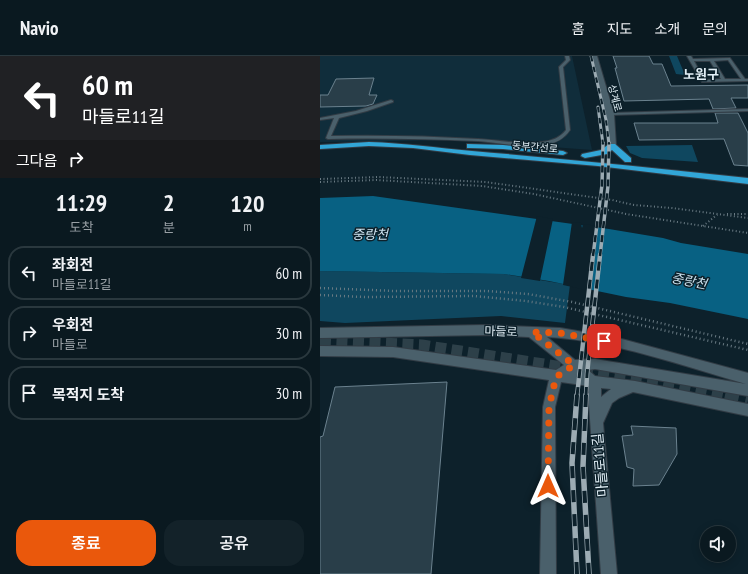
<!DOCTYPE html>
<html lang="ko">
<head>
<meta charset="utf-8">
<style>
	body { margin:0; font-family:"PT Sans Narrow","Noto Sans KR",sans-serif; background:#132229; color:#f1f3f6; height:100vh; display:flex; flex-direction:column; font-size:15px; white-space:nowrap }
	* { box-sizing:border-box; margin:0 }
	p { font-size:13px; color:#99a0a5 }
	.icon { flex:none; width:22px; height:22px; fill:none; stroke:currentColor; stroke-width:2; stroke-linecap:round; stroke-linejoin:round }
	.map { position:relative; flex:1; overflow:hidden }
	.sheet { display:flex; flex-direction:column; background:#0a1920; width:320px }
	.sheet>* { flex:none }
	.top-card { background:#202124; color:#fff; overflow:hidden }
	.buttons { position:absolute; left:380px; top:470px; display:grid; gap:8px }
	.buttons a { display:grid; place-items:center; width:36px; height:36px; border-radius:50%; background:#0a1920; box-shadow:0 2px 10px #0003,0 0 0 1px #2a383e; font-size:20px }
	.pin { position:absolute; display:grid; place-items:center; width:34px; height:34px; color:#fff; margin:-17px; border-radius:8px; box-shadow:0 2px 6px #0006 }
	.me { position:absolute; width:44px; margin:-22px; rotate:0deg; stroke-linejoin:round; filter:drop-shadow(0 0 3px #0008) }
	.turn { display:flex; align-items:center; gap:14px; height:84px; padding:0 16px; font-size:18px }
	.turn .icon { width:52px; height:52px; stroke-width:2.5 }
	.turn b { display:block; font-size:28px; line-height:34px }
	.then { display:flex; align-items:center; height:38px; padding:0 16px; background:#0003; gap:8px; font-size:15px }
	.eta { display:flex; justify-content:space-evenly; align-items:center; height:68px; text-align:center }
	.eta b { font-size:24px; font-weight:600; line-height:28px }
	.button { display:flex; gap:8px; margin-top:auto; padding:8px 16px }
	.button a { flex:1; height:46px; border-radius:16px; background:#ea580c; color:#fff; font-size:16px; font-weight:600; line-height:46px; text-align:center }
	.button a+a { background:#132229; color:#f1f3f6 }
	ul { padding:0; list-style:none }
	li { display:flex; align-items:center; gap:12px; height:54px; margin:0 8px 6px; padding:0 8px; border:2px solid #2a383e; border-radius:16px }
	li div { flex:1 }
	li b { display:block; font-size:15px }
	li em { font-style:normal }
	header { display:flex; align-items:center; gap:24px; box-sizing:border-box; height:56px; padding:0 20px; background:#0a1920; border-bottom:1px solid #2a383e }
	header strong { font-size:19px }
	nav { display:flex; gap:22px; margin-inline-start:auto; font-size:14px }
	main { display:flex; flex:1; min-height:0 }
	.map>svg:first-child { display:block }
</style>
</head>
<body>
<header>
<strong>Navio</strong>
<nav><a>홈</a><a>지도</a><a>소개</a><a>문의</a></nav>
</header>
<main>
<section class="sheet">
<div class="top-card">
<div class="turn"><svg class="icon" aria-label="left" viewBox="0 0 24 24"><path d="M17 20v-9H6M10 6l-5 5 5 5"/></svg><div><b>60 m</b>마들로11길</div></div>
<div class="then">그다음<svg class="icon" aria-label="right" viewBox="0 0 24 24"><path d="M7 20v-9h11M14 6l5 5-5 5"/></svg></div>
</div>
<div class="eta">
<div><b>11:29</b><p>도착</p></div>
<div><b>2</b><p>분</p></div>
<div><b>120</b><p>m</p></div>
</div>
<ul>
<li><svg class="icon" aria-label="left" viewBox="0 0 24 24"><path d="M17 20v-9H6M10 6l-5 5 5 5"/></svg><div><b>좌회전</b><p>마들로11길</p></div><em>60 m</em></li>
<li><svg class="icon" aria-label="right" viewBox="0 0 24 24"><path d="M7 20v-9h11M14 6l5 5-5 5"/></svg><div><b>우회전</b><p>마들로</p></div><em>30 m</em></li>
<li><svg class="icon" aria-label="arrive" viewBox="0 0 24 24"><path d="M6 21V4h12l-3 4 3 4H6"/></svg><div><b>목적지 도착</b></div><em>30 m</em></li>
</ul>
<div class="button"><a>종료</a><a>공유</a></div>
</section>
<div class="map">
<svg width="428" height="518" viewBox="0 0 428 518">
	<rect width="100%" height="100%" fill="#0d212b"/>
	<path fill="#102d3b" d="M 0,0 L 252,0 L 272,94 L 139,84 L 0,86 Z"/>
	<path fill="#0f475f" d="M 349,0 L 357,0 L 365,19 L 356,18 Z
		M 372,89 L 378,106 L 322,102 L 310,97 L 306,90 Z
		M 0,215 L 184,218 L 250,229 L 245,267 L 181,260 L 25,267 L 0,265 Z"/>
	<path fill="#086183" d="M 53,140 L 289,173 L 343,182 L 361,187 L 428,198 L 428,263 L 350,247 L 306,241 L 229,225 L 184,218 L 0,215 L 0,142 Z"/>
	<path fill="#0d212b" d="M 217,160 L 233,163 L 220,225 L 201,222 Z
		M 252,166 L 261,167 L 262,172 L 263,168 L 278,170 L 271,235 L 243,229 Z"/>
	<path fill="#293e49" stroke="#6b828f" d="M 293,0 L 329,0 L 333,8 L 342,8 L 351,30 L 428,29 L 428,42 L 411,42 L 416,52 L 393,53 L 389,43 L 304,45 L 295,12 L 297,12 Z
		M 54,22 L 49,39 L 57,39 L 53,48 L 46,50 L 0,51 L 0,39 L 8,39 L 16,23 Z
		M 395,57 L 418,57 L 428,77 L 428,110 L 414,109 L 404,83 L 319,84 L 314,67 L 398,67 Z
		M 127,326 L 111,518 L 0,518 L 0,381 L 3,380 L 15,331 Z
		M 311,370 L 356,372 L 357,398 L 339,429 L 313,430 L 314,413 L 307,411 L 302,380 L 313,379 Z"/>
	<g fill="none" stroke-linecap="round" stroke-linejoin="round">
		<path stroke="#2d4049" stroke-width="11" stroke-dasharray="11 5.5" stroke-linecap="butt" d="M 0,284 L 102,289 L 339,326 L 410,340"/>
		<path stroke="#2d4049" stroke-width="14" stroke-dasharray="14 7" stroke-linecap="butt" d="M 405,339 L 428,344"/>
		<g stroke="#323c45" stroke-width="2">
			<path id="service" d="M 245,0 L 249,0 L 250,4 L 243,11 L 250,74 C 244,83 236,87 225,89 C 203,92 180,87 158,85 C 108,83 58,82 8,83 L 6,82 L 14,62 L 0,64 L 0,62 L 36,55 L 71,44 L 73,45 L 73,46 L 47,55 L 19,62 L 11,80 C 60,79 109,80 158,83 C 179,84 201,89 222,86 C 231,85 240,82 246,74 L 239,11 L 246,4 Z
				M 367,0 L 371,0 L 373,3 L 410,2 L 425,23 L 428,23 L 428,25 L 382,26 ZM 408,4 L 421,23 L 405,23 L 394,5 ZM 374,5 L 390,5 L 401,23 L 384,24 Z
				M 428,53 L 428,55 L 290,59 L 288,58 L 290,57 Z"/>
		</g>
		<g stroke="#323c45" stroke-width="2">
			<path id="secondary" d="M 271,0 L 277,0 L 294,58 L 296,90 L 292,92 L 288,90 L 286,58 Z
				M 166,269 L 240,272 L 298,282 L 428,317 L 428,340 L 275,313 L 268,314 L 275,320 L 315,325 L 428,348 L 428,360 L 313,336 L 299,342 L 292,347 L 283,367 L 297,518 L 281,518 L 269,349 L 269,330 L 241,326 L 235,351 L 236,518 L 220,518 L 223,351 L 229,324 L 73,301 L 0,300 L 0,290 L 73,291 L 236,314 L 244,309 L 209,281 L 166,279 L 0,282 L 0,272 ZM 227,281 C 291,284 364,310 426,328 L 275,303 L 255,304 ZM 281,332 L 291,333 L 281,341 Z"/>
		</g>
		<g stroke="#323c45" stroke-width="2">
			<path id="trunk" d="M 49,86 C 84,87 117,92 152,95 C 244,103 336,112 428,122 L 428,128 L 278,110 L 150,99 L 93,92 L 49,90 L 0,93 L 0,89 Z
				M 147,88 L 183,89 L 243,95 L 247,97 L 243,99 L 183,93 L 150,92 L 147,92 Z
				M 289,88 L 295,88 L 311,102 L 311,106 L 305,106 L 292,94 L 287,98 L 265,102 L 261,100 L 262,98 L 281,94 Z"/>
		</g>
		<path stroke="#697a83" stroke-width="2" stroke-dasharray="1 2.5" stroke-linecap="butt" d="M 0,123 L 58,121 L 166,126 L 292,144 L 314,149 L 352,152 L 428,162
			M 0,126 L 56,124 L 162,130 L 214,138 L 306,158 L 428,177
			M 407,158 L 428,158
			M 383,170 L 398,158"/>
		<path stroke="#697a83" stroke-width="2.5" stroke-dasharray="1 3" stroke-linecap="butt" d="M 0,232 L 75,235 L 167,235 L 208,238 L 252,246 L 428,288
			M 0,239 L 44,241 L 154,240 L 206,245 L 244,251 L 428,294"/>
		<use href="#service" fill="#4a606b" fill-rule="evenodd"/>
		<use href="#secondary" fill="#4a606b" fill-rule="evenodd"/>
		<use href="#trunk" fill="#32a6d7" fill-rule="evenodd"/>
		<g stroke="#9cabb3" stroke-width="3">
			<path id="rail-far3" d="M 271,0 L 286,64 L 289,88
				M 278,51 L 283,88"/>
		</g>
		<g stroke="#9cabb3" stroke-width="3.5">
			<path id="rail-far2" d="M 273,200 L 282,129 L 283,87
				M 280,200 L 288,130 L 289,87"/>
		</g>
		<g stroke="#9cabb3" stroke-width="4.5">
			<path id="rail-far1" d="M 257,340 L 273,199
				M 266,340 L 267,318 L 280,199"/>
		</g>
		<g stroke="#9cabb3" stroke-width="5.5">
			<path id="rail" d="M 266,339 L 263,410 L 269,518
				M 257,518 L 252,407 L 257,339"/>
		</g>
		<use href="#rail-far3" stroke="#0d212b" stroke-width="2" stroke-dasharray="5.5" stroke-linecap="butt"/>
		<use href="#rail-far2" stroke="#0d212b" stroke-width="2.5" stroke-dasharray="7" stroke-linecap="butt"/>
		<use href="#rail-far1" stroke="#0d212b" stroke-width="3" stroke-dasharray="9" stroke-linecap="butt"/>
		<use href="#rail" stroke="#0d212b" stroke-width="4" stroke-dasharray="12" stroke-linecap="butt"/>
	</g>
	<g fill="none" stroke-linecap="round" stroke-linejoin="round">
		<path stroke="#ea580c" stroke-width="7" stroke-dasharray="0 12.6" d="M 228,430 L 229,351 L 236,321 L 254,309 L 212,276 L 240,277 L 284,285"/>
	</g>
	<g text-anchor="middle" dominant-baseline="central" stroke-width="3" stroke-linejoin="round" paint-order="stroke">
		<g font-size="10" fill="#e2eff6" stroke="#0d212b">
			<text transform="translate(295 42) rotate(76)">상계로</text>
			<text transform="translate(215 91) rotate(5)">동부간선로</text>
		</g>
		<g font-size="12" fill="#e2eff6" stroke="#0d212b">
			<text transform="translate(181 275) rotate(2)">마들로</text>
		</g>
		<g font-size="13" font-weight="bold" fill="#e2eff6" stroke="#0d212b">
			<text x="381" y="18">노원구</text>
		</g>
		<g font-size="13" font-style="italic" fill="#cde3ef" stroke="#0d212b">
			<text x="50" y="178">중랑천</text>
			<text transform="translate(369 225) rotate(11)">중랑천</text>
		</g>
		<g font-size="14" fill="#e2eff6" stroke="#0d212b">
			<text transform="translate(280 409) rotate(-95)">마들로11길</text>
		</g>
	</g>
</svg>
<div class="buttons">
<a><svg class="icon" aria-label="sound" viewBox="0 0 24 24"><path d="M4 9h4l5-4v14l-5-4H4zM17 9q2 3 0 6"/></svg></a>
</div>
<div class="pin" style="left:284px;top:285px;background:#d93025"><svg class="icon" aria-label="arrive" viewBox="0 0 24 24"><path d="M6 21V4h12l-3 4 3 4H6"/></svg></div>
<svg class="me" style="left:228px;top:430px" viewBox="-20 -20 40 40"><path d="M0-17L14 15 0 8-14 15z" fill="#ea580c" stroke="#fff" stroke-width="4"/></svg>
</div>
</main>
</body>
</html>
